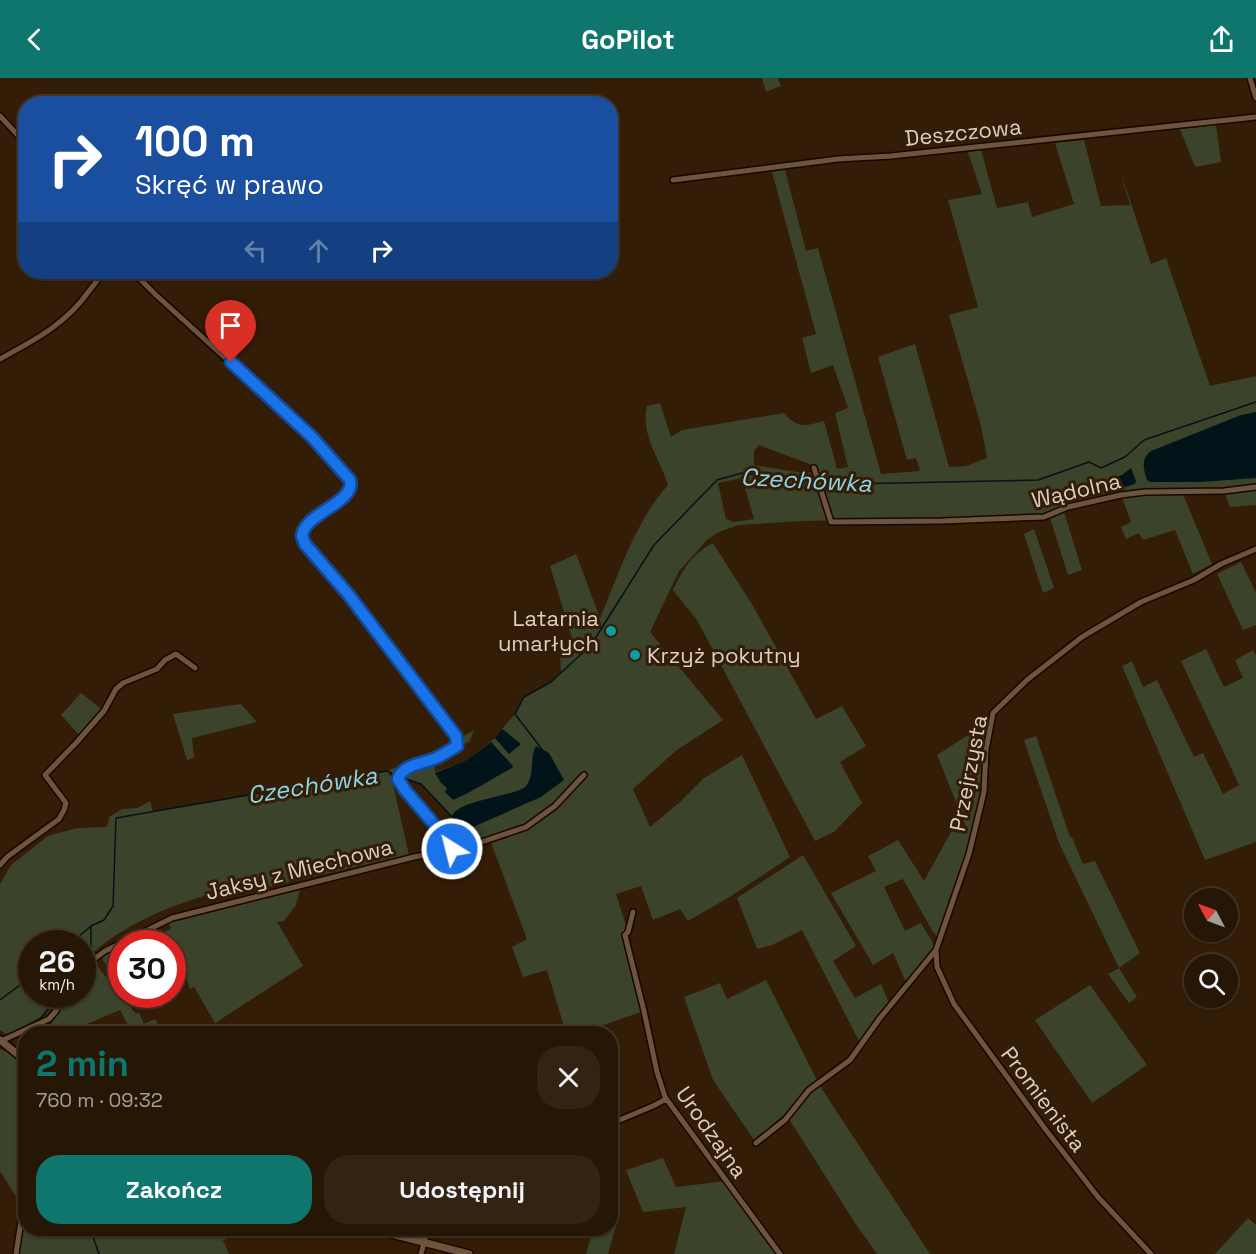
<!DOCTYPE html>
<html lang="pl">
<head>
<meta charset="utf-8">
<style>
	body { margin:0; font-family:"Space Grotesk",sans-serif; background:#322313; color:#f1f3f6; height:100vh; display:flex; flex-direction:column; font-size:22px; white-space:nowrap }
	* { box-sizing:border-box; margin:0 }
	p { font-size:20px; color:#a49f9a }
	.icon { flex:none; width:33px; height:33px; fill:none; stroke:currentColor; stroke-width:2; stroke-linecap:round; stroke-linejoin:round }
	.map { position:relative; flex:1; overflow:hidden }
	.panel { position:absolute; left:18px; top:948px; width:600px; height:210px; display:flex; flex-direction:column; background:#261605; border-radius:24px; box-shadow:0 2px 4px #0004,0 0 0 2px #423527 }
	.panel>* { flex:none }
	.guide { position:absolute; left:18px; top:18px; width:600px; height:183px; border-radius:24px; box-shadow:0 2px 4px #0004,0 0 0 2px #423527; background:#1a4fa0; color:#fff; overflow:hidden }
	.needle { width:39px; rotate:311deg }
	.controls { position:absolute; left:1184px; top:810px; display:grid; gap:12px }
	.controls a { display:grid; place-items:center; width:54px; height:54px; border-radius:50%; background:#261605; box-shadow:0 2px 4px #0004,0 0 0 2px #423527; font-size:30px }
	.speed { position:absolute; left:18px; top:852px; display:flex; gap:12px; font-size:30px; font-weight:700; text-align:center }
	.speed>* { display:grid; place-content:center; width:78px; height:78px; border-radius:50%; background:#261605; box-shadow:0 2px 4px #0004,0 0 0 2px #423527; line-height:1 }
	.speed small { font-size:15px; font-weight:400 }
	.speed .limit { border:9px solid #d22; background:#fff; color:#111 }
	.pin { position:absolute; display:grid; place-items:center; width:51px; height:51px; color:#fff; margin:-62px -26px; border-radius:50% 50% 50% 0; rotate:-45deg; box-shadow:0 0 6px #0007 }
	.pin .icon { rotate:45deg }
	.me { position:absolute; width:66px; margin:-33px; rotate:324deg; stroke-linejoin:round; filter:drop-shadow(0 0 4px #0008) }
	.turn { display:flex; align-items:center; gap:21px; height:126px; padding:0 18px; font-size:27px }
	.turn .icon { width:78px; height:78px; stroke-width:2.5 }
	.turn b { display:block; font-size:42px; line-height:51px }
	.lanes { display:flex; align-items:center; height:57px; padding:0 18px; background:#0003; justify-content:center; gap:30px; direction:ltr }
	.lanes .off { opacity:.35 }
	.round { display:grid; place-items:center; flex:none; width:63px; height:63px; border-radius:24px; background:#322313 }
	.overview { display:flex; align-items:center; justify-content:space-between; height:102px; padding:0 18px }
	h1 { font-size:36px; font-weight:600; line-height:45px; color:#0f766e }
	.button { display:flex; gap:12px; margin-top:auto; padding:12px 18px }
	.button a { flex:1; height:69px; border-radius:24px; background:#0f766e; color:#fff; font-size:24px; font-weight:600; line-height:69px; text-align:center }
	.button a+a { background:#322313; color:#f1f3f6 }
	header { display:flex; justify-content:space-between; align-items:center; height:78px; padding:0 18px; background:#0f766e; color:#fff; font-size:27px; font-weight:600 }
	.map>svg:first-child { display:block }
</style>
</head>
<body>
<header><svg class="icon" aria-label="back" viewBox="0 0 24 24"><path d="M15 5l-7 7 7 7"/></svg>GoPilot<svg class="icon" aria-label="share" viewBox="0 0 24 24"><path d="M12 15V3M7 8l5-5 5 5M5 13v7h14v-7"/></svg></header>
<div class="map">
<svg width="1256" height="1176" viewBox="0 0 1256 1176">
	<rect width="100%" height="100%" fill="#331d07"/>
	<path fill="#3b432a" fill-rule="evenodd" d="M 762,0 L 778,0 L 781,8 L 766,14 Z
		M 1216,47 L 1221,84 L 1195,89 L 1180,51 Z
		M 1084,62 L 1101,128 L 1130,127 L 1120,92 L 1151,186 L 1166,180 L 1210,308 L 1256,298 L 1256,405 L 1219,411 L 1140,411 L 1067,427 L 1041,437 L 1016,439 L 803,443 L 738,447 L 717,455 L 707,462 L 679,493 L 650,554 L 723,642 L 677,672 L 633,711 L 650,749 L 680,724 L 704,700 L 742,677 L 790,779 L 728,820 L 688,843 L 680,831 L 653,842 L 641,808 L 616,816 L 628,854 L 644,933 L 580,955 L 566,955 L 547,892 L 523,899 L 512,869 L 527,861 L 490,762 L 464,770 L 448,740 L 452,738 L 422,706 L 388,694 L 392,702 L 409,777 L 264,810 L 261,801 C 194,820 135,835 83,883 L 82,866 L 32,866 L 32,916 L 59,917 L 48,935 L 7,957 L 0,952 L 0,806 L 11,787 L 48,758 L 77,750 L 107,749 L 109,739 L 122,731 L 137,730 L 150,723 L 153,734 L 386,693 L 431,677 L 474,652 L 470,663 L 450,673 L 435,686 L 435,694 L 465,683 L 495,660 L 509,675 L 520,666 L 502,651 L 515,636 L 524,619 L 551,604 L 561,595 L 560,579 L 574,567 L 550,488 L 576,476 L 600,540 C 620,494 634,445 668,407 C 660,381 640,356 647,328 L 660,325 L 671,359 L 682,352 L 784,335 C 798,351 805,348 824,343 L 837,391 L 848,389 L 835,335 L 848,330 L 833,287 L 811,295 L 802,260 L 816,256 L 772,94 L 785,92 L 806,173 L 818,170 L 881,396 L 920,393 L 916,380 L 907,382 L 878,279 L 915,266 L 949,389 L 966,388 L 987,380 L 981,348 L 949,237 L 978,229 L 948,122 L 982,116 L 968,74 L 981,72 L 997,130 L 1028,124 L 1032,139 L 1074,126 L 1055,65 ZM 759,367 L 815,388 L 818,394 L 803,395 L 754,387 L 754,373 ZM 1131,390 L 1135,406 L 1116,410 L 1109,402 L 1122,397 ZM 742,400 L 754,441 L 734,444 L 726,441 L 718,405 Z
		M 1256,409 L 1256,427 L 1230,429 L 1224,413 Z
		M 1182,414 L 1212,486 L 1193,496 L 1175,452 L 1143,462 L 1139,455 L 1126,461 L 1121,449 L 1131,444 L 1121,417 Z
		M 1064,434 L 1082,492 L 1068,497 L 1050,440 Z
		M 1034,451 L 1054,510 L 1043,515 L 1024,456 Z
		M 713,465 L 753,528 L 816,641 L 842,628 L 866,668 L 840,684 L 862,725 L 834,754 L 815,763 L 697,542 L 673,512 C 684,490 691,477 713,465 Z
		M 1241,484 L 1256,514 L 1256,547 L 1243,552 L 1217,496 Z
		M 1206,571 L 1224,609 L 1243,600 L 1235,582 L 1253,572 L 1256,578 L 1256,764 L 1205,782 L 1122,588 L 1132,583 L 1143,609 L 1157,602 L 1194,679 L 1203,675 L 1223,716 L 1239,707 L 1181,583 Z
		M 81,615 L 104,633 L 81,659 L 61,637 Z
		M 241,626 L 257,644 L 192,660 L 194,680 L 187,682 L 173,636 Z
		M 988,644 L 983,674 L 981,715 L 966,776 L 937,858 L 933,854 L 903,801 L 884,809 L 905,853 L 921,845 L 934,867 L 934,872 L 906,904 L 893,875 L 873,887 L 831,815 L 876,793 L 868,778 L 898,762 L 924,803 L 951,754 L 967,751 L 937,677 Z
		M 1036,658 L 1070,759 L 1072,759 L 1083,786 L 1095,783 L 1140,875 L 1119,890 L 1137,919 L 1129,925 L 1108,896 L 1119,890 L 1059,765 L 1024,662 Z
		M 803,777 L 856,868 L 833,883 L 855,920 L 881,906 L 889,925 L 860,965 L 802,852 L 772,867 L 757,871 L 737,820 Z
		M 300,812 L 296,827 L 284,843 L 277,844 L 303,888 L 215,945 L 193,907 L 194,909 L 190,911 L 185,896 L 179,892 L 181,885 L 175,875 L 179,884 L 178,891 L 173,891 L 172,866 L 150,865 L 171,850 L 168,845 Z
		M 108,874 L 118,887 L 121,885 L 121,909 L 101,879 Z
		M 94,884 L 135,935 L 139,935 L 144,946 L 155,941 L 159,949 L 149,955 L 132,955 L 120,932 L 80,949 L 82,955 L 28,956 L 51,946 L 68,917 L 82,916 L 83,896 Z
		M 766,902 L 817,1002 L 806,1010 L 785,1036 L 754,1062 L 713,1002 L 684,919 L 720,905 L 727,921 Z
		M 1090,907 L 1147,987 L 1092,1025 L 1035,942 Z
		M 0,971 L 10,975 L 25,990 L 26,1037 L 20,1119 L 17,1120 L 0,1093 Z
		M 820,1008 L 930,1176 L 877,1176 L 855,1145 L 789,1041 L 812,1013 Z
		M 663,1080 L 676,1109 L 726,1103 L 776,1176 L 674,1176 L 686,1129 L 643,1134 L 626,1092 Z
		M 25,1083 L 26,1150 L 251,1151 L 223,1162 L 229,1176 L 16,1176 Z
		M 619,1137 L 608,1176 L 586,1176 L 593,1151 L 610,1150 L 611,1138 Z
		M 1248,1140 L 1256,1147 L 1256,1176 L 1215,1176 Z"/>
	<path fill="#011419" d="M 1256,334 L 1256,400 L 1200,404 L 1150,404 L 1147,402 C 1143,391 1141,380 1151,373 L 1241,337 Z
		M 1131,390 L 1136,403 L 1135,406 L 1125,409 L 1112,409 L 1109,402 L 1122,397 Z
		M 502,651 L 521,666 L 509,676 L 495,660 Z
		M 491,664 L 513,688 L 512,690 C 492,701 474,713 453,722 L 445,714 L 447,710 L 441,705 L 435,695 L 465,683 Z
		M 536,668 L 549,675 L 564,702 L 541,719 L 473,749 L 458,752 C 427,723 517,720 526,708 C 535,697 529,681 536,668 Z"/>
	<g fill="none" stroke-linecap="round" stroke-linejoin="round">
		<path stroke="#011419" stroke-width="1.5" d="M 822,404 L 849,406 L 1038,402 L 1089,384 L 1101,390 L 1125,379 L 1144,362 L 1256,324
			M 544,674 L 515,636 L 524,619 L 551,604 L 591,567 L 654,467 L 717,402 L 742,395 L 817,403
			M 400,699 L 421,706 L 452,739
			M 70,866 L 91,848 L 104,842 L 113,828 L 116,740 L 387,693 L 396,697
			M 82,879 L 91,871 L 91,849
			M 0,922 L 32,898
			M 38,943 L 51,928 L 55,916
			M 37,947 L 38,956
			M 90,1150 L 99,1176"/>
		<g stroke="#1a0600" stroke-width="8">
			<path id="minor" d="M 1250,0 L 1256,20
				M 0,38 L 26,66
				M 673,102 L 838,81 L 891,78 L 1256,39
				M 133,194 L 156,217 L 311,358 L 348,398 L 351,407 C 346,428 304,436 302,458 L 305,466 L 348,516 L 456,658 L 457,668 C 450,672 443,677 436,680 C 423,686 403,686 398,701 L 405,713 L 451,766 L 452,772
				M 0,281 C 35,262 66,246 89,213 C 94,207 99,201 102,194
				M 814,390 L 831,444 L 942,443 L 1044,439 L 1068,429 L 1121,417 L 1145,414 L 1224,413 L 1256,409
				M 0,787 L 7,779 L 59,741 L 64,732 L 66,725 L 45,697 L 76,665 L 104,633 L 116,611 L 123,605 L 157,591 L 165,582 L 176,576 L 195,590
				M 633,834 L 628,854 L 625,857 L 644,933 L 657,994 L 665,1019 L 780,1176
				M 936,872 L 937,889 L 954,926 L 1046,1052 L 1098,1119 L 1151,1176
				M 82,890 L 105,873 L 172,840 L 414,779 L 464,770 L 526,749 L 555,728 L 584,697
				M 1,963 L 49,941 L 56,933 L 64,916
				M 610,1046 L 653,1028 L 666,1021
				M 756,1065 L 785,1042 L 809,1012 L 850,982 L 880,940 L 936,872 L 969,776 L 984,714 L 986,672 L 993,635 L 1027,602 L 1082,559 L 1141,524 L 1194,502 L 1221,486 L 1256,471
				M 16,1176 L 23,1130 L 26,1085
				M 421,1176 L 428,1150"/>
		</g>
		<g stroke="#1a0600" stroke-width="10">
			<path id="tertiary" d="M 0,962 L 26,983
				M 368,1150 L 469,1176"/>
		</g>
		<use href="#minor" stroke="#6d543d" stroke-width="5"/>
		<use href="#tertiary" stroke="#6d543d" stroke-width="7"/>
	</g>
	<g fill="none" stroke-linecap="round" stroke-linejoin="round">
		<g stroke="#114b97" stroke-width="15">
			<path id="route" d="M 231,284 L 311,358 L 350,402 C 356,425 304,435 302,458 L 305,466 L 348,516 L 456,658 L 457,668 C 450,672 443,677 436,680 C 423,686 403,686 398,701 L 405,712 L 451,766 L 452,771"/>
		</g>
		<use href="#route" stroke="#1a73e8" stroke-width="10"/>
	</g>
	<g fill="#0f9aa8" stroke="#331d07" stroke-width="2">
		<circle cx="611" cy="553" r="6"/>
		<circle cx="635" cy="577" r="6"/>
	</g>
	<g text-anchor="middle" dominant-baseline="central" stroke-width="6" stroke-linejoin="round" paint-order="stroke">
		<g font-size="22" fill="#ddcec2" stroke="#331d07">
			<text transform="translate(963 54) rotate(-6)">Deszczowa</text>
			<text transform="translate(1076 412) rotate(-13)">Wądolna</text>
			<text transform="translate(968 695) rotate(-79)">Przejrzysta</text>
			<text transform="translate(299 791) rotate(-14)">Jaksy z Miechowa</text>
			<text transform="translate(1044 1021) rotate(53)">Promienista</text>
			<text transform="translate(712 1054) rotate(55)">Urodzajna</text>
		</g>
		<g font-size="22" fill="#ddcec2" stroke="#331d07" text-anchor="end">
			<text x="599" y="540">Latarnia<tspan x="599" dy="25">umarłych</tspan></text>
			<text x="647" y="577" text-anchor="start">Krzyż pokutny</text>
		</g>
		<g font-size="24" font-style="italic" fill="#8cd5e8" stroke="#331d07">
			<text transform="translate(806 402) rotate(3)">Czechówka</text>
			<text transform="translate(312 707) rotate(-9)">Czechówka</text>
		</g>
	</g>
</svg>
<div class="controls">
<a><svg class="needle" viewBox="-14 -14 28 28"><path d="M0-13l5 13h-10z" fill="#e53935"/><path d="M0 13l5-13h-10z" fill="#a49f9a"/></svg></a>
<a><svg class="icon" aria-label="search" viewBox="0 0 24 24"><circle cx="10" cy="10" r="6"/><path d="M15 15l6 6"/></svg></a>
</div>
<div class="speed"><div>26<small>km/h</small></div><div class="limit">30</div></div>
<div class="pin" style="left:231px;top:284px;background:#d93025"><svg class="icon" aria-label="arrive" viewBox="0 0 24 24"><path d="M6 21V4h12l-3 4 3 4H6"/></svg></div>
<svg class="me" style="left:452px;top:771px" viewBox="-20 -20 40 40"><circle r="17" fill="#1a73e8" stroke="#fff" stroke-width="3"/><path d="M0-11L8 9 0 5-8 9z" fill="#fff"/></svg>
<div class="guide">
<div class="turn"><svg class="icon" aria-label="right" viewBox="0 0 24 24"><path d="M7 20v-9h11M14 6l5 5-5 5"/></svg><div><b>100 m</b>Skręć w prawo</div></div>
<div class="lanes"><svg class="icon off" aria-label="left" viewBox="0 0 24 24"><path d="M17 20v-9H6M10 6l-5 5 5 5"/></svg><svg class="icon off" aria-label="ahead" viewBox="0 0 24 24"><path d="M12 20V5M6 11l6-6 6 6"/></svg><svg class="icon" aria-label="right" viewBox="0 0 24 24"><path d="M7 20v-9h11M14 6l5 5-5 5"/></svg></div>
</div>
<section class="panel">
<div class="overview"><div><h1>2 min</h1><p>760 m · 09:32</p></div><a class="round"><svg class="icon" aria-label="close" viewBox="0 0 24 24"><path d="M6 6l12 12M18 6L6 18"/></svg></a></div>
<div class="button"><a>Zakończ</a><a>Udostępnij</a></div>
</section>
</div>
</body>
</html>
